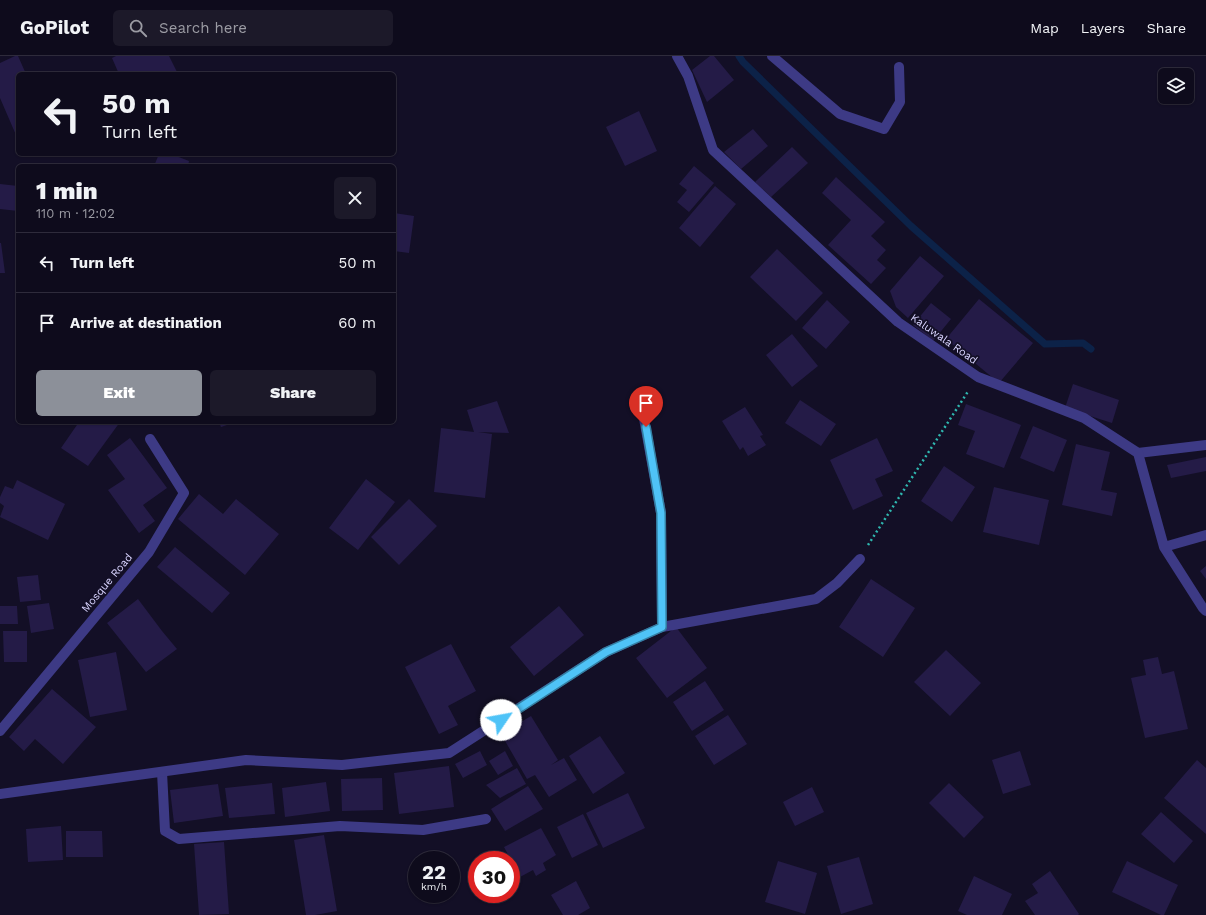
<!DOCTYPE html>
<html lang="en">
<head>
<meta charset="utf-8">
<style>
	body { margin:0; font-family:"Work Sans",sans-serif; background:#1c1929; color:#f1f3f6; height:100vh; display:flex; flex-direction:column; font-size:15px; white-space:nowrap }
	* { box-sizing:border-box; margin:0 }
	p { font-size:13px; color:#9b9ba3 }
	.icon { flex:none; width:22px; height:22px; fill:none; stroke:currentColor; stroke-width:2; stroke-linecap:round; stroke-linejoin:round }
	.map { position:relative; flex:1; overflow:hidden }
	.sheet { position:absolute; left:16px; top:108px; width:380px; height:260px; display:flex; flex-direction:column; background:#0e0b1c; border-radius:6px; box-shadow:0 1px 3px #0004,0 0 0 1px #2e2b3b }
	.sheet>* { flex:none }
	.top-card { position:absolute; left:16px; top:16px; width:380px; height:84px; border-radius:6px; box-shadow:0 1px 3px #0004,0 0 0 1px #2e2b3b; background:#0e0b1c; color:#f1f3f6; overflow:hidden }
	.fabs { position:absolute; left:1158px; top:12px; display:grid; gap:8px }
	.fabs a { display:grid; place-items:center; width:36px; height:36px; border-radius:6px; background:#0e0b1c; box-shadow:0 1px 3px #0004,0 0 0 1px #2e2b3b; font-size:20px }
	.speed { position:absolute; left:408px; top:795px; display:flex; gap:8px; font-size:20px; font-weight:700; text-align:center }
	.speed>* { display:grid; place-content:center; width:52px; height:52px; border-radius:50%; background:#0e0b1c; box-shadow:0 1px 3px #0004,0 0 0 1px #2e2b3b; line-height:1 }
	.speed small { font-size:10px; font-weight:400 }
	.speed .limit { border:6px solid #d22; background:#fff; color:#111 }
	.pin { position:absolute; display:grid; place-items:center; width:34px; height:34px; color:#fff; margin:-41px -17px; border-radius:50% 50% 50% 0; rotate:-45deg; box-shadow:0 0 4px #0007 }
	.pin .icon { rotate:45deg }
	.me { position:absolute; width:44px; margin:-22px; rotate:57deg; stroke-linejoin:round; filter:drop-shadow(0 0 3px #0008) }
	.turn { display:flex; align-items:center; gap:14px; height:84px; padding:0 20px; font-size:18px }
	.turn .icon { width:52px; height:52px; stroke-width:2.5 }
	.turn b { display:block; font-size:28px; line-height:34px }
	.round { display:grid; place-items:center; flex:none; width:42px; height:42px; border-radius:6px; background:#1c1929 }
	.headline { display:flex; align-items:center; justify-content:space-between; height:68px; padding:0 20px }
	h1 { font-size:24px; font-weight:800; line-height:30px }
	.button { display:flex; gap:8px; margin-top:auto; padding:8px 20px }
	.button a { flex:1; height:46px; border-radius:6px; background:#8c9099; color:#fff; font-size:16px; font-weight:800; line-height:46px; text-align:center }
	.button a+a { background:#1c1929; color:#f1f3f6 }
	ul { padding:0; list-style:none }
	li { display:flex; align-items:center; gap:12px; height:60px; padding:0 20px; border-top:1px solid #2e2b3b }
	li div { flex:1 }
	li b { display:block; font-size:15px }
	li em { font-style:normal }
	header { display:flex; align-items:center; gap:24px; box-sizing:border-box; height:56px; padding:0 20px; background:#0e0b1c; border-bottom:1px solid #2e2b3b }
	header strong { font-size:19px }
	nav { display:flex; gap:22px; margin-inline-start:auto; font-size:14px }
	.search { width:280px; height:36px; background:#1c1929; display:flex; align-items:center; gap:10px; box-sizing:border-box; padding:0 14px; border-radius:6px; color:#9b9ba3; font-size:15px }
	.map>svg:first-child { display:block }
</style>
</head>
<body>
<header>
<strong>GoPilot</strong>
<div class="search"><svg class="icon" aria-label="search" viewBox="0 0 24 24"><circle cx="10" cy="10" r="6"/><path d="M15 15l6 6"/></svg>Search here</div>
<nav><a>Map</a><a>Layers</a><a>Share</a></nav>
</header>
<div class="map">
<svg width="1206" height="859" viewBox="0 0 1206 859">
	<rect width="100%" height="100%" fill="#130f26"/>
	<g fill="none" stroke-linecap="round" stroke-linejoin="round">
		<path stroke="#0c2248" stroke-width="7" d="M 739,0 L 743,6 L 911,170 L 1045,288 L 1083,287 L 1091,293"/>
	</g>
	<path fill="#241b47" d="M 15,0 L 18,0 L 26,18 L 18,18 L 18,78 L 16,79 L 0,42 L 0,7 Z
		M 116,0 L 169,0 L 178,18 L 119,18 L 112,2 Z
		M 710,0 L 714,0 L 734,24 L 707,46 L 692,14 Z
		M 639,55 L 657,95 L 625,110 L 606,71 Z
		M 753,73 L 768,90 L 741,113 L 724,96 Z
		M 792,91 L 808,107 L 771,141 L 755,126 Z
		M 159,98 L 171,98 L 189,105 L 188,110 L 154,110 Z
		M 694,110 L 714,127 L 689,156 L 677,146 L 687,134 L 679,128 Z
		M 836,121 L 885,166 L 871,180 L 886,194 L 877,204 L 886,212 L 871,228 L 828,189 L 851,164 L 822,137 Z
		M 0,128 L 18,130 L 18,155 L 0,153 Z
		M 715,130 L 736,148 L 700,191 L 679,172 Z
		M 394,157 L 414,160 L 409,197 L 394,195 Z
		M 0,187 L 1,187 L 5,217 L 0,217 Z
		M 777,193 L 823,237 L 796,265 L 750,221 Z
		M 920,200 L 944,220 L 908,262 L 896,251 L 890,235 Z
		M 979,243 L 1033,287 L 999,327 L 946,283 Z
		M 827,244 L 850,266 L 826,293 L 802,272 Z
		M 931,247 L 951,263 L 933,285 L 913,269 Z
		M 792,278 L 818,310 L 792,331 L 766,299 Z
		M 1073,328 L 1119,344 L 1112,367 L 1065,352 Z
		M 800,344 L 836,368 L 821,390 L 785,367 Z
		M 497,345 L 509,377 L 478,376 L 492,378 L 485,442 L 434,436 L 441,372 L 474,376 L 467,354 Z
		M 966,348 L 1021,369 L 1004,412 L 966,398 L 975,375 L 958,369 Z
		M 745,351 L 763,379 L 760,380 L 766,389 L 748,400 L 743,391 L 740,394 L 722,365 Z
		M 79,366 L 120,366 L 88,410 L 61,392 Z
		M 219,366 L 236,366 L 221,371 Z
		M 1033,370 L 1067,384 L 1054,416 L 1020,402 Z
		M 130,382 L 167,432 L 143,449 L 155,465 L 139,477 L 108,434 L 125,423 L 107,399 Z
		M 877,382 L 893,415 L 875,423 L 883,440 L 853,454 L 830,404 Z
		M 1076,388 L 1110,396 L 1101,434 L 1117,437 L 1112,460 L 1062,449 Z
		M 1206,401 L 1206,415 L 1171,422 L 1167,409 Z
		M 944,410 L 975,431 L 952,466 L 921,445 Z
		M 366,423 L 395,446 L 358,494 L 329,472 Z
		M 17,424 L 65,448 L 48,484 L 0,461 L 4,450 L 0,447 L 0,441 L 5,430 L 13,433 Z
		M 994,431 L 1049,444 L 1039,489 L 983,476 Z
		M 199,438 L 223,458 L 236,443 L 279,478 L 245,519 L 178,463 Z
		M 409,443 L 437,470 L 399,509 L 371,481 Z
		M 175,491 L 230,537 L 212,557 L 157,511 Z
		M 1206,510 L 1206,523 L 1200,515 Z
		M 38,519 L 41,544 L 20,546 L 17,521 Z
		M 871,523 L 915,552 L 883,601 L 839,571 Z
		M 138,543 L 162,575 L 177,593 L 146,616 L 107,567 Z
		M 49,547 L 54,573 L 31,577 L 27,550 Z
		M 0,550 L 17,550 L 18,568 L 0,568 Z
		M 559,550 L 584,579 L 534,620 L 510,591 Z
		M 676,571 L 707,612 L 667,642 L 636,602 Z
		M 3,575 L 27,575 L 27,606 L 4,606 Z
		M 451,588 L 476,635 L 448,650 L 458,669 L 439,678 L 405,611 Z
		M 946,594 L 981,627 L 950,660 L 914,626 Z
		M 116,596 L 127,654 L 90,661 L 78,604 Z
		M 1158,601 L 1162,618 L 1174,615 L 1188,673 L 1145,682 L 1131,622 L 1146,619 L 1143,604 Z
		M 705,625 L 724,654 L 692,675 L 673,646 Z
		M 52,633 L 96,671 L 63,708 L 35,683 L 24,695 L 9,681 Z
		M 728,659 L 747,688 L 714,709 L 695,680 Z
		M 531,660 L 558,704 L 551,709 L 564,702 L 577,724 L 549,741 L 535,719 L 527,723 L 501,678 Z
		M 600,680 L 625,717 L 593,738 L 569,700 Z
		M 480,695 L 487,709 L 463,722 L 455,708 Z
		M 505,695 L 513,710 L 498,719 L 489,705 Z
		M 1020,695 L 1031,729 L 1003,738 L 992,704 Z
		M 1197,704 L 1206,712 L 1206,778 L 1164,742 Z
		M 449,710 L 454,751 L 399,758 L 394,717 Z
		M 517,712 L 526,728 L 500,742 L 486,729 Z
		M 382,722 L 383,754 L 342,755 L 341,723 Z
		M 326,726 L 330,755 L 285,761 L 282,732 Z
		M 272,727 L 275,758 L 229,762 L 225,732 Z
		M 949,727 L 984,761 L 964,782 L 929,747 Z
		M 218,728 L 223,760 L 174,767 L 170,734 Z
		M 528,730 L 543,753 L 505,775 L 491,753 Z
		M 812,731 L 824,756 L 795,770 L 783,746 Z
		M 628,737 L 645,772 L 603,792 L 586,757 Z
		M 1161,756 L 1193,785 L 1174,807 L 1141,778 Z
		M 583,758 L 598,789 L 572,802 L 557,771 Z
		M 61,770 L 63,804 L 28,806 L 26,773 Z
		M 541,772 L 556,799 L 543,807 L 546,814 L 536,820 L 533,814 L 520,821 L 504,791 Z
		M 66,775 L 102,775 L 103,801 L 66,801 Z
		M 324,779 L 337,855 L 315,859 L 306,859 L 294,784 Z
		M 224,786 L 229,858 L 199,859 L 194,788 Z
		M 859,801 L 873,848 L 841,858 L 827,810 Z
		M 778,805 L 817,817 L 805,858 L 765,846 Z
		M 1127,805 L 1178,829 L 1164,859 L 1161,859 L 1112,836 Z
		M 1050,815 L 1079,858 L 1078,859 L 1035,859 L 1025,845 L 1038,837 L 1032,828 Z
		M 974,820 L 1012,838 L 1002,859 L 967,859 L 958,855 Z
		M 576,825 L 590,852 L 578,859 L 563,859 L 551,839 Z"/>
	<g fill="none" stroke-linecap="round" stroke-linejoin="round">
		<path stroke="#2fb8b0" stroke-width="2.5" stroke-dasharray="2 3" stroke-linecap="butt" d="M 868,489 L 969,334"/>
		<path stroke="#3d3a85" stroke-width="10" d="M 772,0 L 840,58 L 884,73 L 900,46 L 899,11
			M 1138,397 L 1206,389
			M 0,675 L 149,496 L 184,437 L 150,383
			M 162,716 L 165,775 L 179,783 L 340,770 L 423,774 L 486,763"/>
		<path stroke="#3d3a85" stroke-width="10" d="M 677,0 L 688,20 L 713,94 L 898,266 L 978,321 L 1084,362 L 1138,397 L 1164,491 L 1203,552 L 1206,555
			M 643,357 L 661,457 L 662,571
			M 1164,491 L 1206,479
			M 0,738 L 246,704 L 342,709 L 449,697 L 606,596 L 662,571 L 816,543 L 837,527 L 860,503"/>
	</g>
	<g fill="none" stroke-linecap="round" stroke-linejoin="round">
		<g stroke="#337fa1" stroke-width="10">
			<path id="route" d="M 501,664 L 606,596 L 662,571 L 661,457 L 646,371"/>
		</g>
		<use href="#route" stroke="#4fc3f7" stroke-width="7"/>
	</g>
	<g text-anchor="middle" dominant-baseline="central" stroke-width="3.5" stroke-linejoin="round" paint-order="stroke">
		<g font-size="11" fill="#d9d4ff" stroke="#130f26">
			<text transform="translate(944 283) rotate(35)">Kaluwala Road</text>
			<text transform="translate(107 527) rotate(-50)">Mosque Road</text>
		</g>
	</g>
</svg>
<div class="fabs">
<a><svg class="icon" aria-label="layers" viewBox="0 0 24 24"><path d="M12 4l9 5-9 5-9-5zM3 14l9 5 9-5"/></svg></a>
</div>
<div class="speed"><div>22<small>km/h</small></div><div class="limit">30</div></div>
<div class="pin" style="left:646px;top:371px;background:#d93025"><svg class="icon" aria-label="arrive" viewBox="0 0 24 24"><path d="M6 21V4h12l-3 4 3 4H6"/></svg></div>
<svg class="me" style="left:501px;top:664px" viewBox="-20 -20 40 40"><circle r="19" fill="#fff"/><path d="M0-13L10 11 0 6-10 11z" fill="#4fc3f7"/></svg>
<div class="top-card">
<div class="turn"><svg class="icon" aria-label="left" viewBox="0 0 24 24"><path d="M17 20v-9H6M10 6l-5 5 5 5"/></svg><div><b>50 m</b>Turn left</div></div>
</div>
<section class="sheet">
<div class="headline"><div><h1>1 min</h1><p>110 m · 12:02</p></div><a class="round"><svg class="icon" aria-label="close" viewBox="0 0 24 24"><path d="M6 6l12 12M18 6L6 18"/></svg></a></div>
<ul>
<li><svg class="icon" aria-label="left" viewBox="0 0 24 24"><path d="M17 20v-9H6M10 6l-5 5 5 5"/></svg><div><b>Turn left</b></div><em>50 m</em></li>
<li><svg class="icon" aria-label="arrive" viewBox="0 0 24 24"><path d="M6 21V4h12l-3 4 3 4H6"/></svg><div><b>Arrive at destination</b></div><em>60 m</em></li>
</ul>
<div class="button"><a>Exit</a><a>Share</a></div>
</section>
</div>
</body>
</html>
